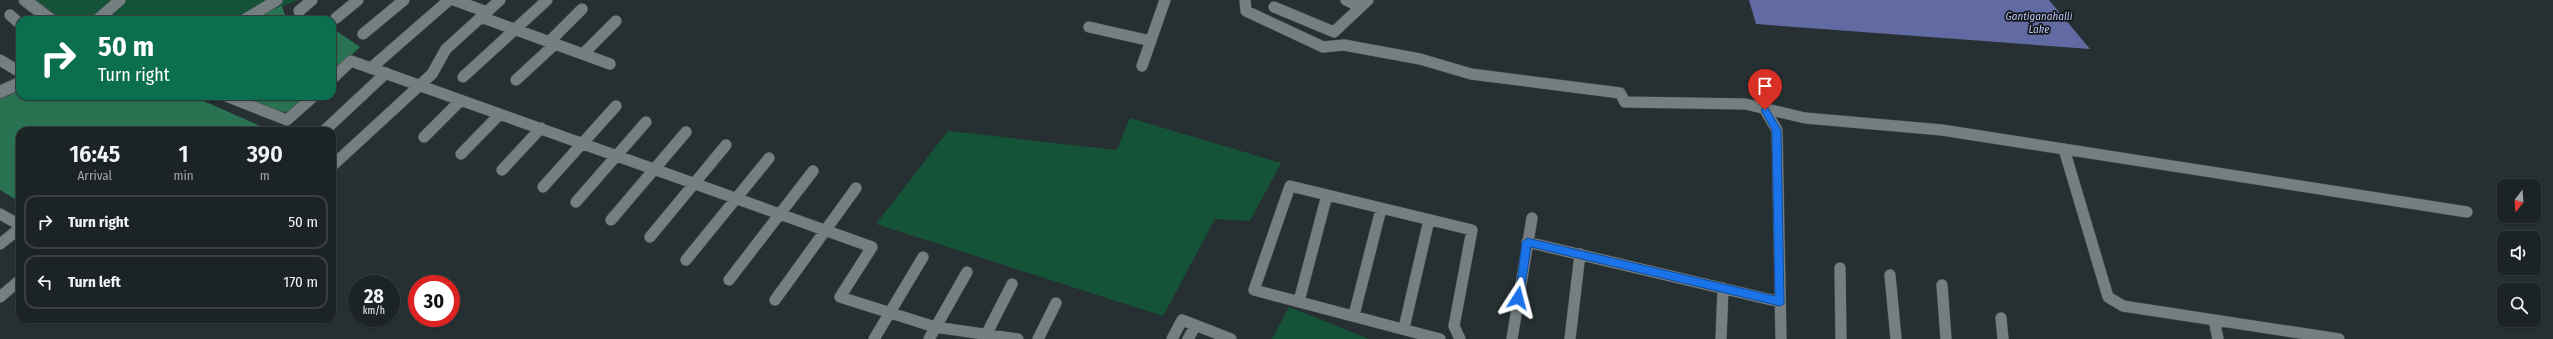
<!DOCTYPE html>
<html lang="en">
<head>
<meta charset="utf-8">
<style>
	body { margin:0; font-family:"Fira Sans Condensed",sans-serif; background:#292f32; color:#f1f3f6; height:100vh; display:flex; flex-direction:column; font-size:15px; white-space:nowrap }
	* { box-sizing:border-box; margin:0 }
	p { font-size:13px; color:#a0a4a7 }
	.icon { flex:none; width:22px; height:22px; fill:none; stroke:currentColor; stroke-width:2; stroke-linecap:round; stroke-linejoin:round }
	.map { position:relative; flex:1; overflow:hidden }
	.details { position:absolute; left:16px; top:127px; width:320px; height:196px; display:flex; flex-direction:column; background:#1c2325; border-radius:12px; box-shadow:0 1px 3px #0004,0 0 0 1px #3a4042 }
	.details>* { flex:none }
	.guide { position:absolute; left:16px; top:16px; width:320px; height:84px; border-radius:12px; box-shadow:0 1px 3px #0004,0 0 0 1px #3a4042; background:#0b6e4f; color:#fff; overflow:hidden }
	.needle { width:26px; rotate:197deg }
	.controls { position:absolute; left:2497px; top:179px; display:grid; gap:8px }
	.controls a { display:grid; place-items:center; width:44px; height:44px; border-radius:8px; background:#1c2325; box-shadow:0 1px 3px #0004,0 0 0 1px #3a4042; font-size:20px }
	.speed { position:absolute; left:348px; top:275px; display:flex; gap:8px; font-size:20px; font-weight:700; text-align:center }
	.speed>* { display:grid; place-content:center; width:52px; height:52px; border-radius:50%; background:#1c2325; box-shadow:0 1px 3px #0004,0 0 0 1px #3a4042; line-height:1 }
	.speed small { font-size:10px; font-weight:400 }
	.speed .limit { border:6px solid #d22; background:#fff; color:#111 }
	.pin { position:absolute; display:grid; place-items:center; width:34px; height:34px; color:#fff; margin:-41px -17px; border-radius:50% 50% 50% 0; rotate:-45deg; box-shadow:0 0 4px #0007 }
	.pin .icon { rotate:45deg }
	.me { position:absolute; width:44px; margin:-22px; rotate:9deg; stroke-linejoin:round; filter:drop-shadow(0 0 3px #0008) }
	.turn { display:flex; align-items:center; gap:14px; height:84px; padding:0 16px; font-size:18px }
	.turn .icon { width:52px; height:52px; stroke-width:2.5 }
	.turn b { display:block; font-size:28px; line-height:34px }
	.eta { display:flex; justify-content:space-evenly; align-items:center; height:68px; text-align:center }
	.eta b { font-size:24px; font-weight:600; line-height:28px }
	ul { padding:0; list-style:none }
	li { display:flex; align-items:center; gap:12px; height:54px; margin:0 8px 6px; padding:0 8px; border:2px solid #3a4042; border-radius:12px }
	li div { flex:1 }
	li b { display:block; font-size:15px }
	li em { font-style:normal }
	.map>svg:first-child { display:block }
</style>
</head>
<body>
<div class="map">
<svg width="2553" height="339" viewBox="0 0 2553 339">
	<rect width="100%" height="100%" fill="#262f31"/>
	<path fill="#155339" d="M 32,0 L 299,0 L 246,20 L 57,20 Z
		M 1130,118 L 1281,163 L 1250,221 L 1215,219 L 1163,316 L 876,224 L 948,131 L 1117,150 Z
		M 1289,307 L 1369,339 L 1272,339 Z"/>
	<path fill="#297353" d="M 282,6 L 285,15 L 303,20 L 245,20 Z
		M 332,28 L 360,47 L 332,74 Z
		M 20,88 L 20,96 L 192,96 L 272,131 L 20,131 L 20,202 L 0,190 L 0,98 Z
		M 230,96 L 309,96 L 291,114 Z"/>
	<path fill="#626aa3" d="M 1749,0 L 2049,0 L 2090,49 L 1756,24 Z"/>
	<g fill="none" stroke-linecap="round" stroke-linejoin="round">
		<g stroke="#454c4e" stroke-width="12">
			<path id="minor" d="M 454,0 L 487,12
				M 1245,0 L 1246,11 L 1323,47 L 1344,45 L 1420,59 L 1471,74 L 1620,93 L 1625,102 L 1745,104 L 1805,118 L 1942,130 L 2467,212
				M 1346,0 L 1360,7
				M 1274,7 L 1334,32 L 1368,0
				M 299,11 L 312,0
				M 10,15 L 20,24
				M 481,17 L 610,64
				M 336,18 L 358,0
				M 97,20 L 120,0
				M 244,20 L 277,0
				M 1089,27 L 1151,41
				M 363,34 L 404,0
				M 549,42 L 582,9
				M 583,54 L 616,21
				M 0,60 L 20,72
				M 1142,66 L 1165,0
				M 371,68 L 449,0
				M 463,77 L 547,0
				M 332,79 L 351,61 L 872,247 L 840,297 L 935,327 L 1018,339
				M 516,80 L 555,44
				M 226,96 L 287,120 L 314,96
				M 1765,110 L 1777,130 L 1781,339
				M 324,131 L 386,73
				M 424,137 L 461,100
				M 2064,149 L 2108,297 L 2123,306 L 2339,339
				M 461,154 L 500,114
				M 332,166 L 432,74 L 446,49 L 500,0
				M 502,170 L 541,128
				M 543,187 L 616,106
				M 576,202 L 646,122
				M 0,214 L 20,225
				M 611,220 L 686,132
				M 650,237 L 726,145
				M 1527,242 L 1780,302
				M 0,244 L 20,228
				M 686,260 L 769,158
				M 1840,268 L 1841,339
				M 1890,275 L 1896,339
				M 729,280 L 813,171
				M 1942,285 L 1946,339
				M 0,297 L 20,280
				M 775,300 L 856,188
				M 1299,301 L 1327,195
				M 1354,315 L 1381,209
				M 2001,318 L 2003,339
				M 2214,320 L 2218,339
				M 1404,328 L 1429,220
				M 986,335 L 1012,284
				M 874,339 L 923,257
				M 929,339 L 967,272
				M 1038,339 L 1056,303
				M 1172,339 L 1182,320 L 1231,339
				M 1188,339 L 1196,325
				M 1440,339 L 1254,290 L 1290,186 L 1472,230 L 1454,326 L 1460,339
				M 1512,339 L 1532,218
				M 1570,339 L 1580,254
				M 1721,339 L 1723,288"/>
		</g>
		<g stroke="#454c4e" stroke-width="14">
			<path id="tertiary" d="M 25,0 L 51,20
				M 0,92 L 20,83"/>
		</g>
		<use href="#minor" stroke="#757f82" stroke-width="11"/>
		<use href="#tertiary" stroke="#757f82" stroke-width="12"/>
	</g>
	<path fill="#1a73e8" stroke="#114b97" d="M 1765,107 L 1768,108 L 1781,130 L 1784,304 L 1780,306 L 1531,247 L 1523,298 L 1518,302 L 1515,300 L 1522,242 L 1527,238 L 1775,296 L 1772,130 L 1761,110 Z"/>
	<g text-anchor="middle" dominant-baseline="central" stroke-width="3.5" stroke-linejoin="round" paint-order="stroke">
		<g font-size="11" font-style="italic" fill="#b9c2f5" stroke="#121617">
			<text x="2039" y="16">Gantiganahalli<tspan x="2039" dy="13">Lake</tspan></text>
		</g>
	</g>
</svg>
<div class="controls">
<a><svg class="needle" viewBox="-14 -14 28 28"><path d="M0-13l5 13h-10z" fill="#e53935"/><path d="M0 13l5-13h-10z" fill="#a0a4a7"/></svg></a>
<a><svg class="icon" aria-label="sound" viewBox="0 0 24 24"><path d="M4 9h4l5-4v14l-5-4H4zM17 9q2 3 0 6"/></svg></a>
<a><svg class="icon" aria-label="search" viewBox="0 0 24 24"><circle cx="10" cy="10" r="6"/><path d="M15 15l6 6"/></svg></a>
</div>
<div class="speed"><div>28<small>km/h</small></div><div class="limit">30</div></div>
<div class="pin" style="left:1765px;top:110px;background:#d93025"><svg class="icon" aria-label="arrive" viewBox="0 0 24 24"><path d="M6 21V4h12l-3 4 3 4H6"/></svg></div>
<svg class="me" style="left:1518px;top:298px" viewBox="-20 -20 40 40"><path d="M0-17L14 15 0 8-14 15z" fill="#1a73e8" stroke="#fff" stroke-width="4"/></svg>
<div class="guide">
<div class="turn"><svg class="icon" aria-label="right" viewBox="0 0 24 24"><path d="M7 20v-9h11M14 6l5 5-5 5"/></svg><div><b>50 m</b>Turn right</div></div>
</div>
<section class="details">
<div class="eta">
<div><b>16:45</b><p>Arrival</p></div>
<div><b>1</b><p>min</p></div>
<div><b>390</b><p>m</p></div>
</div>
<ul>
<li><svg class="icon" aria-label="right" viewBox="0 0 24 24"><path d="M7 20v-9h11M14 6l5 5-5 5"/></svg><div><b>Turn right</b></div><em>50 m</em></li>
<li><svg class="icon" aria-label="left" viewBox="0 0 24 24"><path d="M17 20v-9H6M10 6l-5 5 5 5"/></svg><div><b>Turn left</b></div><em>170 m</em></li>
</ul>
</section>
</div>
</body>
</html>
